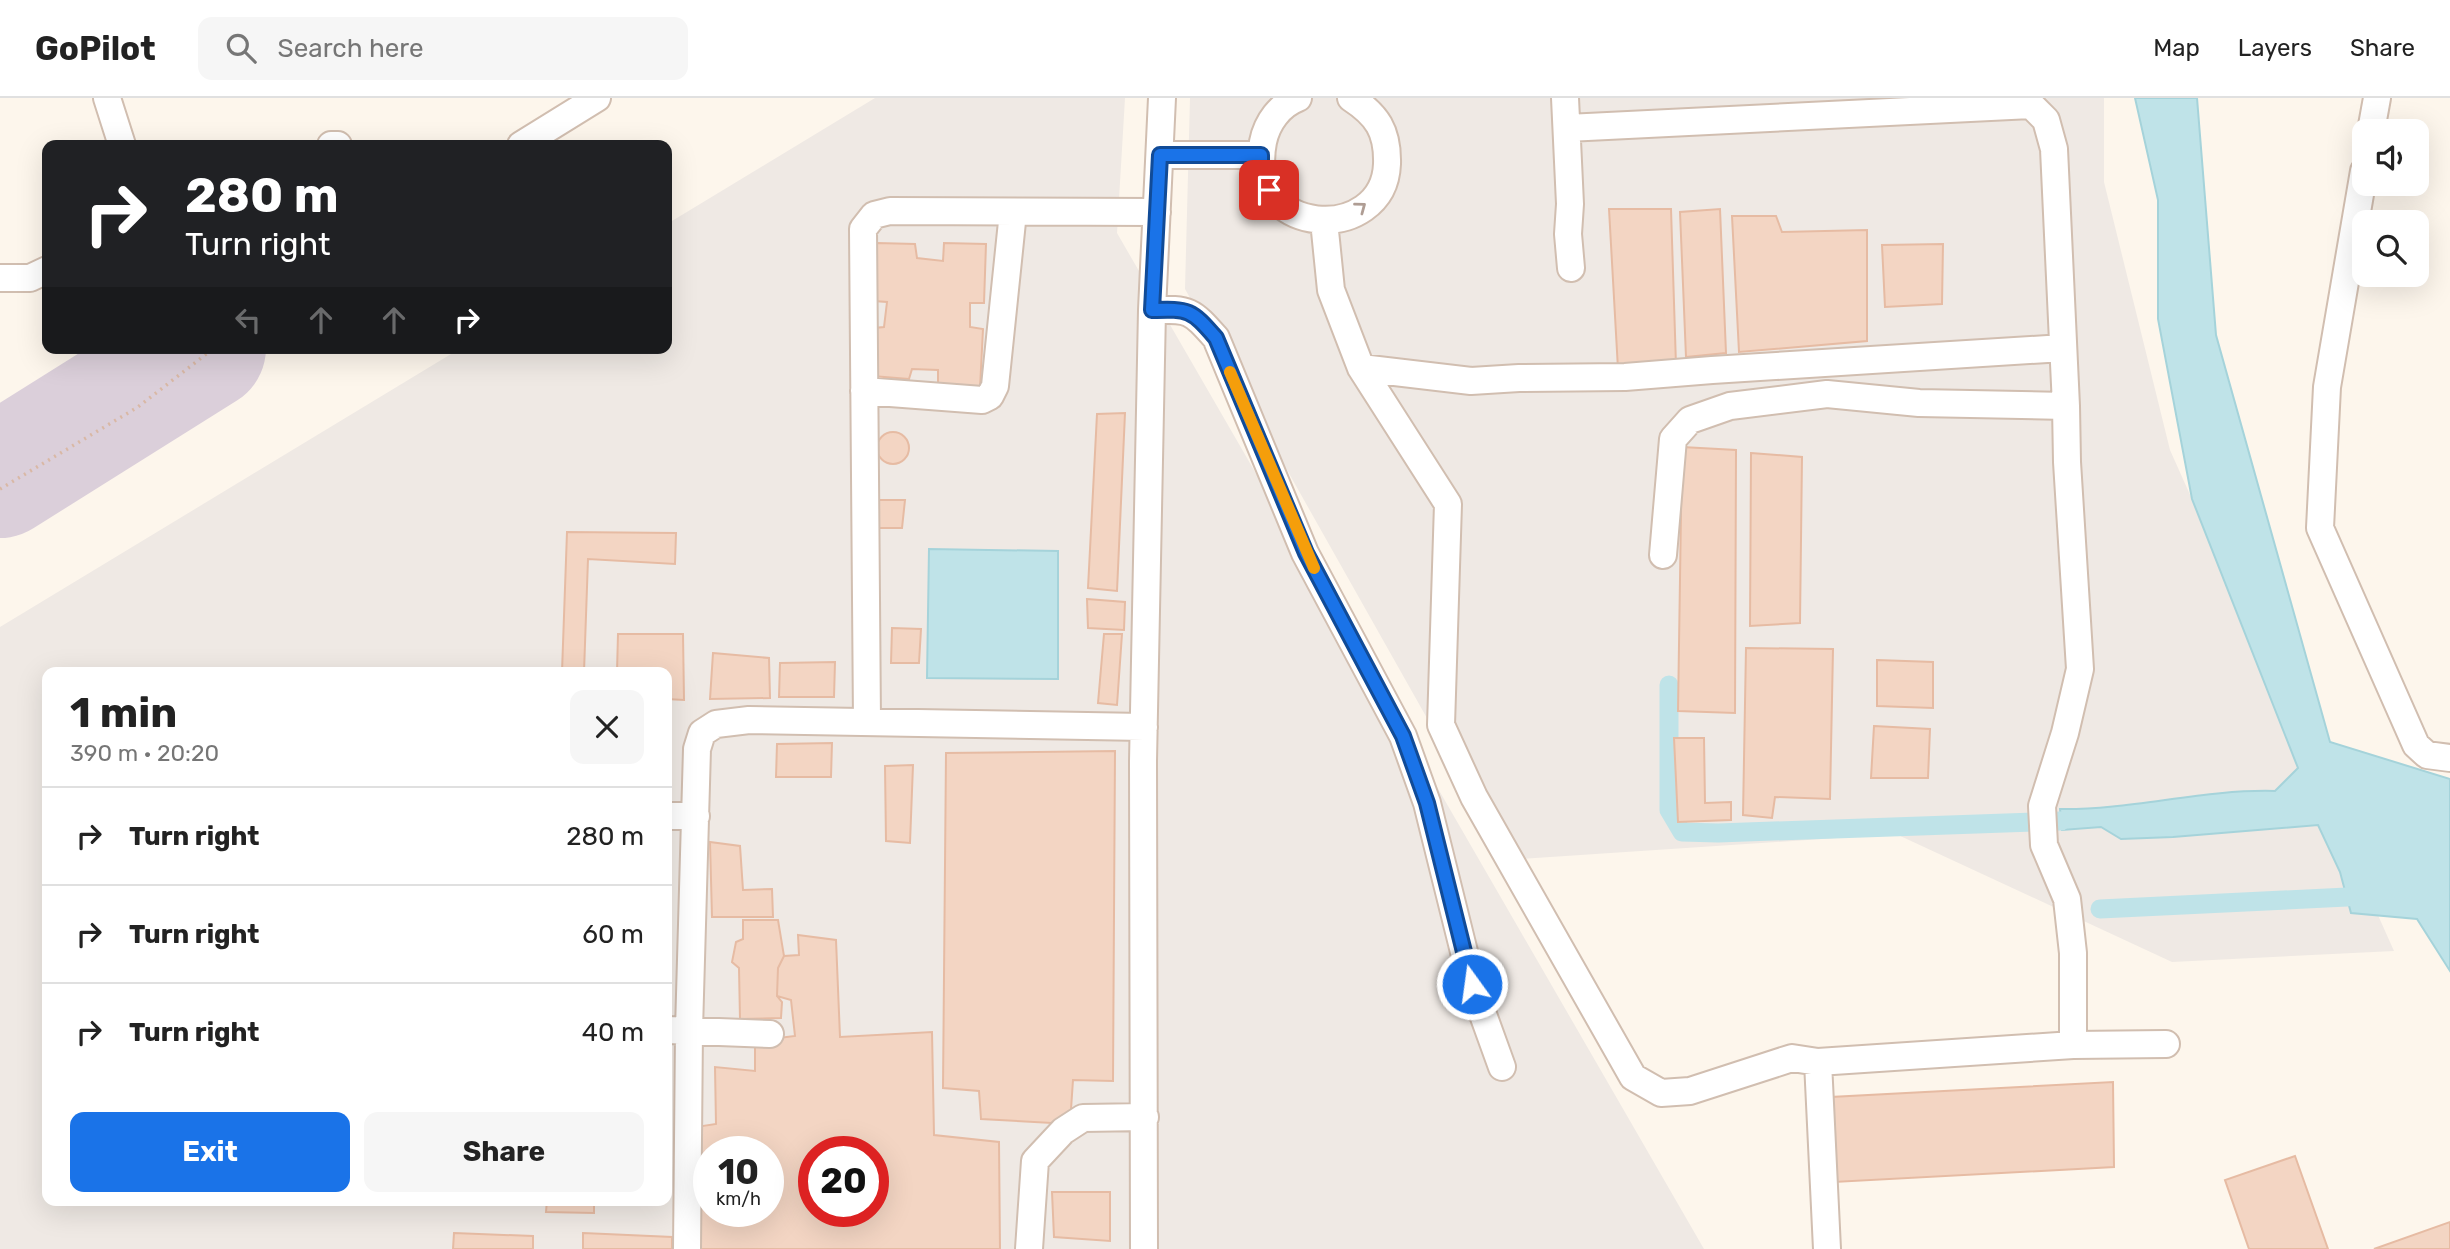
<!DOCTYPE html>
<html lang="en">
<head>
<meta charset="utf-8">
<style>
	body { margin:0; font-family:Rubik,sans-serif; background:#f6f6f6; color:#222; height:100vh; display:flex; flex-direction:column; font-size:26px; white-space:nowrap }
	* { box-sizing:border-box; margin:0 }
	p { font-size:23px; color:#767676 }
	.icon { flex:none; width:38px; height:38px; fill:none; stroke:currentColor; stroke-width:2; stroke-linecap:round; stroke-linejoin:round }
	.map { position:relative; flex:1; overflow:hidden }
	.details { position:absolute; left:42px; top:569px; width:630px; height:539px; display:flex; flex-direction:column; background:#fff; border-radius:14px; box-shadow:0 7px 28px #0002 }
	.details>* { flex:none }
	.guide { position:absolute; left:42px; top:42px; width:630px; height:214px; border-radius:14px; box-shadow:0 7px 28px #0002; background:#202124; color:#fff; overflow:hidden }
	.buttons { position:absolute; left:2352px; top:21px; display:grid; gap:14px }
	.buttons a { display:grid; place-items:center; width:77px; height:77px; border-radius:14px; background:#fff; box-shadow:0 7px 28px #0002; font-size:35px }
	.speed { position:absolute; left:693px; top:1038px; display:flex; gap:14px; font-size:35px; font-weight:700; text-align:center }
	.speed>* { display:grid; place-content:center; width:91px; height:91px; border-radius:50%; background:#fff; box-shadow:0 7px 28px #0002; line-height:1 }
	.speed small { font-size:18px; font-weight:400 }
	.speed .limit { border:10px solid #d22; background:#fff; color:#111 }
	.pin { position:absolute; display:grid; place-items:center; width:60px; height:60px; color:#fff; margin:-30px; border-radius:14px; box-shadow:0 4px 10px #0006 }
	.me { position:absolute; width:77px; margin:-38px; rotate:346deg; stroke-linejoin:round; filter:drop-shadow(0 0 5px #0008) }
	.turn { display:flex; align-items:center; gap:24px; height:147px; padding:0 28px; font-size:32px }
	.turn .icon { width:91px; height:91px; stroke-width:2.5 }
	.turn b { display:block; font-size:49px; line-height:60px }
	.lanes { display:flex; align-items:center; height:66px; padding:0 28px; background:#0003; justify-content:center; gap:35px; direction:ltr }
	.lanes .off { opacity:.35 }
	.round { display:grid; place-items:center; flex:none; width:74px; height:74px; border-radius:14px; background:#f6f6f6 }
	.summary { display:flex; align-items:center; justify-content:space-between; height:119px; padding:0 28px }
	h1 { font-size:42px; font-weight:700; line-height:52px }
	.primary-button { display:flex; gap:14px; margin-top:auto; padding:14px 28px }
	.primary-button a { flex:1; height:80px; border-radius:14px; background:#1a73e8; color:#fff; font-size:28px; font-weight:700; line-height:80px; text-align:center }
	.primary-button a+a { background:#f6f6f6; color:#222 }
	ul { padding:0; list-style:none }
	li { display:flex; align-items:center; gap:21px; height:98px; padding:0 28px; border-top:2px solid #e0e0e0 }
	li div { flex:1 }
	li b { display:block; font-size:26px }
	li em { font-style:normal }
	header { display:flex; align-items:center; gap:42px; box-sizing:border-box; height:98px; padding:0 35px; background:#fff; border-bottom:2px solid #e0e0e0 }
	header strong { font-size:33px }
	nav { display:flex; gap:38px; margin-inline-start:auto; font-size:24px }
	.search { width:490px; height:63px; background:#f6f6f6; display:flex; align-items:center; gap:18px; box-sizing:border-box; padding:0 24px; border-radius:14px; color:#767676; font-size:26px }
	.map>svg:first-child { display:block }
</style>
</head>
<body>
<header>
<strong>GoPilot</strong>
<div class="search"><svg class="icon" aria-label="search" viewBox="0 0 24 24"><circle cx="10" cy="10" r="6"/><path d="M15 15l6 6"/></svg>Search here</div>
<nav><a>Map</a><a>Layers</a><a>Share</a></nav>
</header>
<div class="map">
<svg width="2450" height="1151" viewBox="0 0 2450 1151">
	<rect width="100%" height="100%" fill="#fdf6ec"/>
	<path fill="#efe9e4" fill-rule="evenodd" d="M 875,0 L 1125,0 L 1117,135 L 1704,1151 L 0,1151 L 0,529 L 461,250 L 667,250 L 667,126 ZM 47,574 L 667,574 L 667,1102 L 47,1102 ZM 709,1054 L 768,1054 L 768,1113 L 709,1113 ZM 814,1054 L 873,1054 L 873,1113 L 814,1113 Z
		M 1190,0 L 2104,0 L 2104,84 L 2170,352 L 2394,853 L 2172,864 L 1896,736 L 1507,762 L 1185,191 Z"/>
	<path fill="#bfe3e8" stroke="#a5d3da" stroke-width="2" d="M 2135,0 L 2197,0 L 2216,237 L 2330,644 L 2450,681 L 2450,873 L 2417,821 L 2351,815 L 2340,774 L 2318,727 L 2173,739 L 2121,741 L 2101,729 L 2062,732 L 2060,711 C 2132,712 2203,691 2275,693 L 2298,670 L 2192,401 L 2158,221 L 2158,102 Z
		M 929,451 L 1058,453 L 1058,581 L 927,580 Z"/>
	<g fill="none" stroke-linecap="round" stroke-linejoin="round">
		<path stroke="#bfe3e8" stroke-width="19" d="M 1669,587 L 1669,712 L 1682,734 L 1718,735 L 2061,723
			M 2100,811 L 2347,799"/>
		<path stroke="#dbcfda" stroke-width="124" d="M 0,378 L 204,250"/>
	</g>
	<path fill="#f3d5c3" stroke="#e6bba3" stroke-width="2" fill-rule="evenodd" d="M 1609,111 L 1671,111 L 1676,267 L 1618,271 Z
		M 1720,111 L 1726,255 L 1686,259 L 1680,114 Z
		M 1732,118 L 1776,118 L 1782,134 L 1867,132 L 1867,243 L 1739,254 Z
		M 877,145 L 915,146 L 917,160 L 943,163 L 944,145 L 986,146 L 984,205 L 970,205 L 970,229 L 983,231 L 980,290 L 938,288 L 938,272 L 912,271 L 909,281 L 872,278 L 874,230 L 884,229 L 887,204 L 874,203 Z
		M 1943,146 L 1942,206 L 1885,209 L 1882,147 Z
		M 1125,315 L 1117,493 L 1088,490 L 1097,316 Z
		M877 350a16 16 0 1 1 32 0a16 16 0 1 1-32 0Z
		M 1682,349 L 1736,352 L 1735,615 L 1678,613 Z
		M 1751,355 L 1802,359 L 1800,525 L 1750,528 Z
		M 873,402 L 905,402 L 902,430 L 873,430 Z
		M 567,434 L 676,435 L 675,466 L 588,461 L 584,574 L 562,574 Z
		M 1087,501 L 1125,504 L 1124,532 L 1088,530 Z
		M 892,530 L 921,531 L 919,565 L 891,565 Z
		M 618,536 L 683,536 L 684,602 L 667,601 L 667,574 L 617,574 Z
		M 1104,536 L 1122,536 L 1117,607 L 1098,605 Z
		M 1746,550 L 1833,551 L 1830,701 L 1775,699 L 1772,720 L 1743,717 Z
		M 713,555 L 769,560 L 770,600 L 710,601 Z
		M 1877,562 L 1933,564 L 1933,610 L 1877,608 Z
		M 835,564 L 834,599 L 779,599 L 780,565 Z
		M 1874,628 L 1930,631 L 1928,680 L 1871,680 Z
		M 1674,640 L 1704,640 L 1705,705 L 1731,704 L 1731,722 L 1678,724 Z
		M 832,645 L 831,679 L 776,679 L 777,646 Z
		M 1115,653 L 1113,983 L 1073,982 L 1070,1026 L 981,1021 L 979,993 L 943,990 L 946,655 Z
		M 913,667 L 910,745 L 886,743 L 885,668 Z
		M 710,744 L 740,748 L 743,792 L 772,791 L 773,819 L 712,819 Z
		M 743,822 L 778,822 L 784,858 L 778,870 L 777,898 L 782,904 L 781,920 L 740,921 L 739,870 L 732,864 L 736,844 L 743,841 Z
		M 798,837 L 836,842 L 840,939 L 932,934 L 934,1037 L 999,1044 L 1000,1151 L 695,1151 L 696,1029 L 716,1026 L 715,969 L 755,973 L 755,943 L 795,938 L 791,902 L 777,898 L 778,870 L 784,858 L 799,857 ZM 709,1054 L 768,1054 L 768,1113 L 709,1113 ZM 814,1054 L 873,1054 L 873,1113 L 814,1113 Z
		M 2113,984 L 2114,1069 L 1834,1084 L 1831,999 Z
		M 667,1036 L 670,1036 L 667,1086 Z
		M 2295,1058 L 2328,1151 L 2249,1151 L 2225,1082 Z
		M 1052,1094 L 1110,1094 L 1110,1143 L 1054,1139 Z
		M 547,1102 L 594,1102 L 594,1115 L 546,1114 Z
		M 624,1102 L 666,1102 L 665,1105 L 624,1105 Z
		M 2450,1124 L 2450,1151 L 2374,1151 Z
		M 454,1135 L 533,1138 L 533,1151 L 453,1151 Z
		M 583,1135 L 672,1139 L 672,1151 L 583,1151 Z"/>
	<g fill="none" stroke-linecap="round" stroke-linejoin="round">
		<g stroke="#d1beb0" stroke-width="30">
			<path id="minor" d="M 107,0 L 122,47
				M 1298,0 C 1280,7 1267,24 1263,44 C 1244,140 1384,147 1387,66 C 1388,33 1377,17 1351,0
				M 1565,0 L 1570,106 L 1568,136 L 1571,170
				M 1567,30 L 2031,7 L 2046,22 L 2054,51 L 2066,308
				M 2371,33 L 2377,0
				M 331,47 L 338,47
				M 521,47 L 597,0
				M 1160,57 L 1261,57
				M 2364,73 L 2327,289 L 2320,430 L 2416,647 L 2427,657 L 2450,660
				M 1324,123 L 1331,192 L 1361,270 L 1448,406 L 1441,627 L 1474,699 L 1633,979 L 1661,995 L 1690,993 L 1792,960 L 1818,964 L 2073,947 L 2166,946
				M 0,180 L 30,180 L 47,172
				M 1152,212 C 1190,211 1191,212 1216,240 L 1305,455 L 1403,638 L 1427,705 L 1472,886 L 1502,969
				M 1361,270 L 1471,283 L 1519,280 L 1625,279 L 1712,272 L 2063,250
				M 864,293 L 982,302 L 990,298 L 995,288 L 1013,114
				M 1663,457 L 1673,341 L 1690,322 L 1730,308 L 1827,296 L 1919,305 L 2066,308 L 2067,364 L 2080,571 L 2065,635 L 2042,708 L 2044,747 L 2067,801 L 2073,855 L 2073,947
				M 867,624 L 863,131 L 874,117 L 890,113 L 1157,114
				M 667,718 L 696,718
				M 667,932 L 770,936
				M 1818,964 L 1827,1151
				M 687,1151 L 689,932 L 697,651 L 702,635 L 716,626 L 749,622 L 1144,629
				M 1029,1151 L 1035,1063 L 1063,1033 L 1083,1020 L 1145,1019
				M 1144,1151 L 1143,663 L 1152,212 L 1162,0"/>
		</g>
		<path stroke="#d9b8a5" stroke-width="3.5" stroke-dasharray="2 5" stroke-linecap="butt" d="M 0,391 L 138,309 L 214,250"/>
		<use href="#minor" stroke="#fff" stroke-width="26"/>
	</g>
	<defs><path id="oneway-chevron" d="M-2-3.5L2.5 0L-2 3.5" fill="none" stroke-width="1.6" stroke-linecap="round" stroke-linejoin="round" transform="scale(1.75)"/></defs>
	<use stroke="#af9d94" href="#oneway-chevron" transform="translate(1361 109) rotate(-37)"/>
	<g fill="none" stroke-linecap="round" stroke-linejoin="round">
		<g stroke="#114b97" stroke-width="18">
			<path id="route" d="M 1269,92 L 1261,72 L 1261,57 L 1160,57 L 1152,212 C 1189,211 1191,211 1216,240 L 1306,455 L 1403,638 L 1427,705 L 1472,886"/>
		</g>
		<use href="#route" stroke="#1a73e8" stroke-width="12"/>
		<path stroke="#f59e0b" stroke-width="12" d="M 1230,274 L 1314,470"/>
	</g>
</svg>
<div class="buttons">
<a><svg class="icon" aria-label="sound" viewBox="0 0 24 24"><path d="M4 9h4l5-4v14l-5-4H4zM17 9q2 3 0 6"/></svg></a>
<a><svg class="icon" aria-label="search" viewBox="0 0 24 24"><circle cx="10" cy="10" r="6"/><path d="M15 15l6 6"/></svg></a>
</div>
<div class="speed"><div>10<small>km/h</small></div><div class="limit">20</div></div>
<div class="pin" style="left:1269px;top:92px;background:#d93025"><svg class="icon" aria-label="arrive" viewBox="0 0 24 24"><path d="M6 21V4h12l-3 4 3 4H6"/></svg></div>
<svg class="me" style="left:1472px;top:886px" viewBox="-20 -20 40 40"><circle r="17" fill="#1a73e8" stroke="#fff" stroke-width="3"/><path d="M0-11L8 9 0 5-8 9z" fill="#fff"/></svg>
<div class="guide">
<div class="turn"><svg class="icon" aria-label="right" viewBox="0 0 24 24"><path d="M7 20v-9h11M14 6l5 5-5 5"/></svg><div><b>280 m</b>Turn right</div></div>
<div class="lanes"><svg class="icon off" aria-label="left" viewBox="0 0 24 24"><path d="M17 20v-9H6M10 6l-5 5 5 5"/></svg><svg class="icon off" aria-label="ahead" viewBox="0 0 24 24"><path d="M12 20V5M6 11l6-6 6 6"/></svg><svg class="icon off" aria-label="ahead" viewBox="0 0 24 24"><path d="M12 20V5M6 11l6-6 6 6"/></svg><svg class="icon" aria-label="right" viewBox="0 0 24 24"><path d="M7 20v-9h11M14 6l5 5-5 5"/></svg></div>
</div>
<section class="details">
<div class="summary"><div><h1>1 min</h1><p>390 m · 20:20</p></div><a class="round"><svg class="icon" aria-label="close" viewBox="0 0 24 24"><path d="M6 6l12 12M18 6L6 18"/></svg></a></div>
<ul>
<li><svg class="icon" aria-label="right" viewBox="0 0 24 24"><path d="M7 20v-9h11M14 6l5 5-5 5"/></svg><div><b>Turn right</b></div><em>280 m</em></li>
<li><svg class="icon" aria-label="right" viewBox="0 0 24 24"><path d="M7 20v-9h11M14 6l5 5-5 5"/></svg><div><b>Turn right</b></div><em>60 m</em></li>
<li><svg class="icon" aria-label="right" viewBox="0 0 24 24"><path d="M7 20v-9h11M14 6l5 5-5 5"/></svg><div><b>Turn right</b></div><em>40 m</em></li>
</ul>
<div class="primary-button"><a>Exit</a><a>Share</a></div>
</section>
</div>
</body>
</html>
